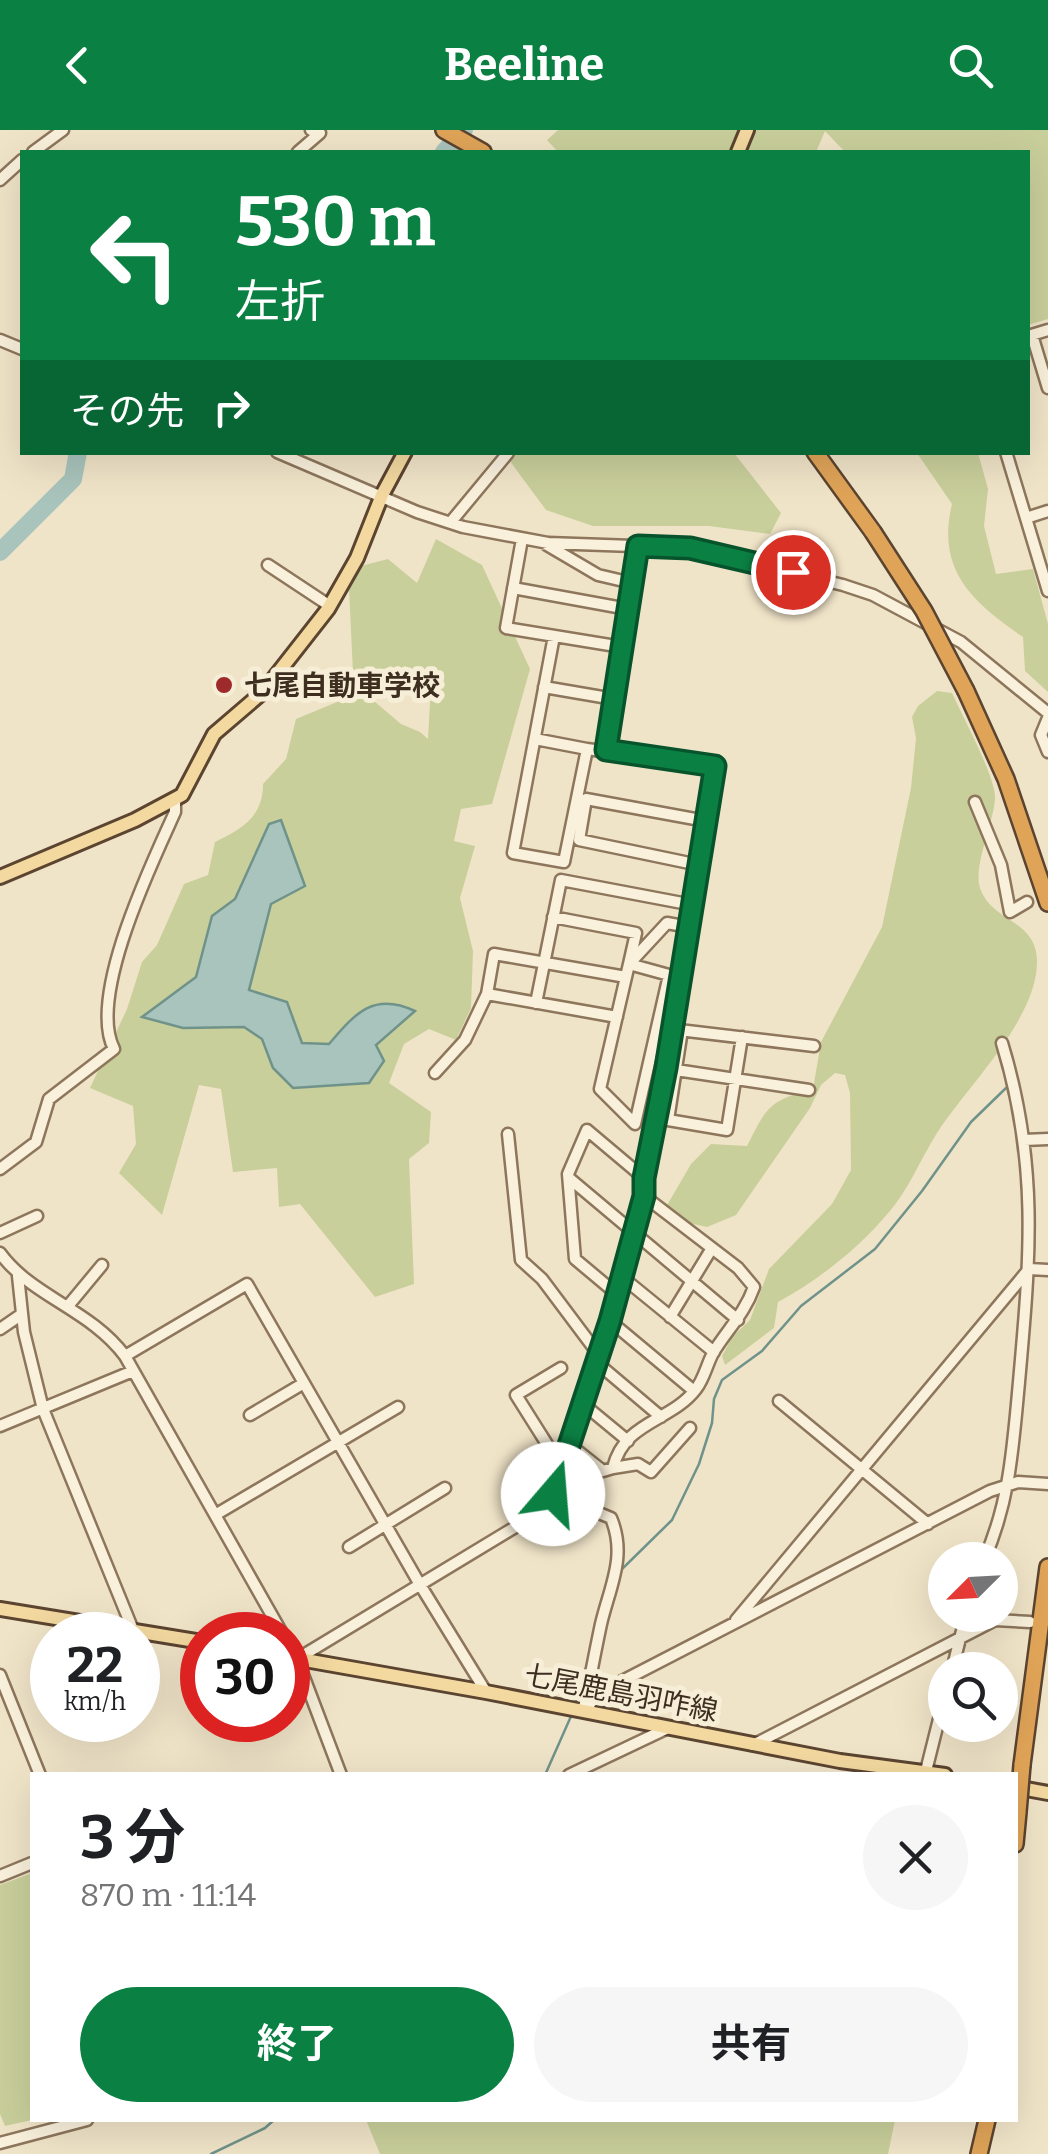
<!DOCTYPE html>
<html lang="ja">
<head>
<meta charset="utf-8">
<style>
	body { margin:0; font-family:Bitter,"Noto Sans JP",serif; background:#f6f6f6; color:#202124; height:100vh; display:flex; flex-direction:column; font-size:38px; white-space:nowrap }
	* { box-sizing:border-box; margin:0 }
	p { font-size:32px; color:#757577 }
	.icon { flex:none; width:55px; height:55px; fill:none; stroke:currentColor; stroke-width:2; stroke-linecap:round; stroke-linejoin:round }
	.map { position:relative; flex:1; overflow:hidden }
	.drawer { position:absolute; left:30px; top:1642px; width:988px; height:350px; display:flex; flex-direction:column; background:#fff; border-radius:0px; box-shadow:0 10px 40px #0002 }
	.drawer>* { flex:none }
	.top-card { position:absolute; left:20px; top:20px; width:1010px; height:305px; border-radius:0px; box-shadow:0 10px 40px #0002; background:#0b8043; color:#fff; overflow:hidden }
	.needle { width:65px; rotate:246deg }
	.controls { position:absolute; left:928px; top:1412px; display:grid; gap:20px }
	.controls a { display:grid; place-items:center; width:90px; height:90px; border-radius:50%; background:#fff; box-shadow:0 10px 40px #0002; font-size:50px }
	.speed { position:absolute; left:30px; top:1482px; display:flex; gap:20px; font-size:50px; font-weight:700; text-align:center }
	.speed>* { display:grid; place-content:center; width:130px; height:130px; border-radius:50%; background:#fff; box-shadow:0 10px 40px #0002; line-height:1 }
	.speed small { font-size:25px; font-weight:400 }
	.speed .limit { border:15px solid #d22; background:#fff; color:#111 }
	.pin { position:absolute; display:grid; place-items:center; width:85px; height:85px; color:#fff; margin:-42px; border:5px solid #fff; border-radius:50%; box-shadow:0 2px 10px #0007 }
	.me { position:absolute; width:110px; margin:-55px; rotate:18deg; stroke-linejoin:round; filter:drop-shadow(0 0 8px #0008) }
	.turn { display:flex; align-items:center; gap:35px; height:210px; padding:0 50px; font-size:45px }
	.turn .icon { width:130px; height:130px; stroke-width:2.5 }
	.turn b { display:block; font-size:70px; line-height:85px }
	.then { display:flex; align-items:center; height:95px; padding:0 50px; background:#0003; gap:20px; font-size:38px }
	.round { display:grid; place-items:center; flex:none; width:105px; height:105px; border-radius:52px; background:#f6f6f6 }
	.head { display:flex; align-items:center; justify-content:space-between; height:170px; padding:0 50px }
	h1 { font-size:60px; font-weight:700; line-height:75px }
	.button { display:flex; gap:20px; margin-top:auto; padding:20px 50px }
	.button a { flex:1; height:115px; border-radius:60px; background:#0b8043; color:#fff; font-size:40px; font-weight:700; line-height:115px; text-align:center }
	.button a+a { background:#f6f6f6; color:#202124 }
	header { display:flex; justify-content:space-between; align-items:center; height:130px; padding:0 50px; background:#0b8043; color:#fff; font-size:45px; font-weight:700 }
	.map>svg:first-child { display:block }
</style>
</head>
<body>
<header><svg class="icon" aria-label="back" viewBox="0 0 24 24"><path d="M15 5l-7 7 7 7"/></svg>Beeline<svg class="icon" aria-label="search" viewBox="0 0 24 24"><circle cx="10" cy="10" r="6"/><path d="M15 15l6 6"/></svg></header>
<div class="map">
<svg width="1048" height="2024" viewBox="0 0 1048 2024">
	<rect width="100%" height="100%" fill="#f0e4c8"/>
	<path fill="#c9cf9b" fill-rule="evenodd" d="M 558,0 L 1048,0 L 1048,189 L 1028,195 L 1028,22 L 845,22 L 825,1 L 816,22 L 558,22 L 547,10 Z
		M 504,323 L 734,323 L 781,383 L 770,404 L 709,396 L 593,396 L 546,380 Z
		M 917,323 L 978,323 L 988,359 L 984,396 L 996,444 L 1033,439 L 1048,494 L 1048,562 L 1025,541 L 1023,507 C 972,472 936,440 952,374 Z
		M 436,409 L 482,435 L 530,539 L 492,674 L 461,679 L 454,711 L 475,716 L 460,768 L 473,821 L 471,878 L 456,910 L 429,899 L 404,914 L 389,953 L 431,982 L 429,1013 L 409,1029 L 414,1154 L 375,1167 L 300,1074 L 279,1077 L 277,1038 L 233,1042 L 221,959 L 199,955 L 162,1085 L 119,1043 L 136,1014 L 133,976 L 90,958 L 127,879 L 142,832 L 157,815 L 184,754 L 208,745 L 215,712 C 242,699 263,687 263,654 L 286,629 L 296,589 L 354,565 L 349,458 L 357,437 L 388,429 L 417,453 ZM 382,551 L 431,555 L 428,609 L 420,602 L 401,594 L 368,566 Z
		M 937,561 L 952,563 C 962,585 996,648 995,668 C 994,693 973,735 980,758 C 992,793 1038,789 1037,833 C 1036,891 967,956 937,1003 C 921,1028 909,1059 890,1081 C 858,1119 820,1149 778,1172 L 774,1198 L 725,1235 L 722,1226 L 733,1206 L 750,1190 L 769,1139 L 832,1074 L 851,1040 L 850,963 L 845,945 L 835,943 L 821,955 L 810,978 L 736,1085 L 707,1097 L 675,1090 L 666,1077 L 691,1034 L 711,1014 L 747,1016 C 767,977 768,971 813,959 L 821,912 L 882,797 L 911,658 L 916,608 L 912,587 L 918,576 Z
		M 32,1743 L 32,1990 L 5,1996 L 0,1984 L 0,1755 Z
		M 366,1990 L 895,1990 L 888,2024 L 380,2024 Z"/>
	<path fill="#a9c4bc" stroke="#6f938a" stroke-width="2.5" d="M 281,690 L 305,756 L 271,774 L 249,860 L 287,872 L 302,913 L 329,914 C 355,884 373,861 415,881 L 376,915 L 384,931 L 369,953 L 293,958 L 273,938 L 262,909 L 244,897 L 183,898 L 142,887 L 196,847 L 212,786 L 235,769 L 269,694 Z"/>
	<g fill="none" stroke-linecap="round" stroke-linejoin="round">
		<path stroke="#6f938a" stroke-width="2.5" d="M 620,1441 L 672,1390 L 699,1334 L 712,1293 L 714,1269 L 722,1250 L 762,1221 L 801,1176 L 875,1119 L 922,1061 L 971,992 L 1006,958
			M 577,1572 L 608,1454
			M 545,1645 L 572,1584
			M 211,2024 L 265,1998 L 274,1990"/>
		<path stroke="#a9c4bc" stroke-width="18" d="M 444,22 L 464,0
			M 0,422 L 73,349 L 78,322"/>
		<g stroke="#8d765c" stroke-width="15">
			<path id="minor" d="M 33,22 L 63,0
				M 298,22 L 320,3 L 311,0
				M 0,50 L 22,30
				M 1032,205 L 1048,258
				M 1028,206 L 1048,200
				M 0,210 L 22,219
				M 277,322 L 417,382 L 463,397 L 548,413 L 690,418 L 843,455 L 873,465 L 961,512 L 1048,583
				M 1006,322 L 1048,461
				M 1026,388 L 1048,381
				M 450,393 L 508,323
				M 522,409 L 506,498 L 622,517
				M 547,415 L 598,445 L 632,453
				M 268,435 L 330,476
				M 513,458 L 628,479
				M 544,557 L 614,569
				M 1048,588 L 1041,605 L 1048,622
				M 535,609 L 587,619
				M 606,620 L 638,416
				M 975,672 L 1001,735 L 1010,782 L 1027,772
				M 699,735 L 579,710 L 586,669 L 706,691
				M 553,787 L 636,803 L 629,834 L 669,845 L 635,994 L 600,959 L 629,834 L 667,793 L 689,797
				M 536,873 L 561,750 L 693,775
				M 617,887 L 487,864 L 494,824 L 626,847
				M 679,900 L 814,916
				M 682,900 L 668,990 L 727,1000 L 742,907
				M 676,940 L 809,960
				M 435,943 L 465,910 L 487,864
				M 508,1004 L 521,1130 L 542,1149 L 599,1225
				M 1024,1010 L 1048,1009
				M 0,1039 L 36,1012 L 49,969 L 114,919 C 87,867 152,733 175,682 L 175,670
				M 569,1048 L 738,1190
				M 0,1103 L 37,1086
				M 0,1123 C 32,1167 90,1179 125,1226 L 283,1505
				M 18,1146 L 24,1202 L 43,1279 L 133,1500
				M 622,1147 L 714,1222
				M 618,1165 L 575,1129 L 568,1044 L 587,1000 L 644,1048
				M 68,1176 L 102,1135
				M 670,1187 L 712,1118
				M 610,1191 L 694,1261
				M 0,1199 L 22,1184
				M 125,1226 L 247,1154 L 419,1453 L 486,1562
				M 596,1232 L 661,1287
				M 561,1238 L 516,1265 L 562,1338
				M 779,1271 L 928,1394
				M 582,1273 L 628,1311
				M 250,1285 L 304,1253
				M 0,1296 L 133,1241
				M 569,1314 L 603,1341 L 613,1338 C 624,1291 671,1292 696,1259 C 704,1249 707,1234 713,1223 C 727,1200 745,1183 754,1157 L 738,1138 L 644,1066
				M 613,1338 L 638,1334 L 651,1342 L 690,1298
				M 553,1364 L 611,1388 C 627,1426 610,1456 601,1494 C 595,1522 590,1550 584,1578
				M 215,1385 L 398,1277
				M 349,1417 L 445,1358
				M 984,1430 C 1010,1371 1013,1316 1019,1252 C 1030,1129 1039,1034 1002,913
				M 736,1490 L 1029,1139 L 1048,1140
				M 288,1512 L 297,1529 L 341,1645
				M 297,1529 L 545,1379 L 553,1364 L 606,1206 L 644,1066 L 644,1048 L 666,939 L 715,637 L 587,619 L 564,732 L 513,723 L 554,506
				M 952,1540 L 966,1485
				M 0,1545 L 40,1645
				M 583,1581 L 601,1562 L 990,1361 L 1018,1352 L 1048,1354
				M 753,1615 L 995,1490 L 1030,1492
				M 569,1645 L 668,1598
				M 925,1645 L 945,1565
				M 0,1746 L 32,1733
				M 0,2013 L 87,1990"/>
		</g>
		<g stroke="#5b4430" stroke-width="18">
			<path id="major" d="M 738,22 L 747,0
				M 0,747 L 135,690 L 182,665 L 214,604 L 263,562 L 328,479 L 357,428 L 382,365 L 405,322
				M 0,1479 L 202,1512
				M 288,1527 L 486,1562 L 840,1631 L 945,1645
				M 1015,1657 L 1048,1663"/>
		</g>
		<g stroke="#5b4430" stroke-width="20">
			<path id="highway" d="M 444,0 L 483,22
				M 815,322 L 873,402
				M 966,561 L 1006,649 L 1048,773
				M 1022,1635 L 1048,1437
				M 1015,1714 L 1018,1682
				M 979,2024 L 987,1990"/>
		</g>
		<use href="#minor" stroke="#faf1dc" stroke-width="10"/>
		<use href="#major" stroke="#f3d9a0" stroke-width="12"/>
		<use href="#highway" stroke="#e0a458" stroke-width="15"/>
		<g stroke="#5b4430" stroke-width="20" stroke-linecap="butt">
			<path id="highway-bridge" d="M 873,402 L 924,481 L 966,561
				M 1018,1682 L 1022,1635"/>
		</g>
		<use href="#highway-bridge" stroke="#e0a458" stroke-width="15"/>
	</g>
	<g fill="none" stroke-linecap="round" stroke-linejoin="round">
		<g stroke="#07532c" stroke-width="25">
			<path id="route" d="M 553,1364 L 610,1191 L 644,1066 L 644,1048 L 666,938 L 715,636 L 606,620 L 638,416 L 690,418 L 793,442"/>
		</g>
		<use href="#route" stroke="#0b8043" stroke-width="18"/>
	</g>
	<circle fill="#9e2a2b" stroke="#f7eed8" stroke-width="4" cx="224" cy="555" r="10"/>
	<g text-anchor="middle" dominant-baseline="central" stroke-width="10" stroke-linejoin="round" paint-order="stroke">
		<g font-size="28" font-weight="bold" fill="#3d2e20" stroke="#f7eed8" text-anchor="start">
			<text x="244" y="555">七尾自動車学校</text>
		</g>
		<g font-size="28" fill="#3d2e20" stroke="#f7eed8">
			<text transform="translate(621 1563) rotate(11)">七尾鹿島羽咋線</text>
		</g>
	</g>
</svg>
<div class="controls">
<a><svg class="needle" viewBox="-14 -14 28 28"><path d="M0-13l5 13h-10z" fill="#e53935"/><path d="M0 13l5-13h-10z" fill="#757577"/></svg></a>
<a><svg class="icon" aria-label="search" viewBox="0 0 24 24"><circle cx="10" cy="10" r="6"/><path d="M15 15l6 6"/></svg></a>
</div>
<div class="speed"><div>22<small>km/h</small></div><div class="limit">30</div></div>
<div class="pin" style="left:793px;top:442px;background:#d93025"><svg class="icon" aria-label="arrive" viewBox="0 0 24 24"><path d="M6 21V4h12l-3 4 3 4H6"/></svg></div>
<svg class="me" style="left:553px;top:1364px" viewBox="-20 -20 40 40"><circle r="19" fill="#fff"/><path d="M0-13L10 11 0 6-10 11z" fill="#0b8043"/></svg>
<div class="top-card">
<div class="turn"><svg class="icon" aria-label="left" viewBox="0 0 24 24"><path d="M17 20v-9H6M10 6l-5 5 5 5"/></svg><div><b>530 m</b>左折</div></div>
<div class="then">その先<svg class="icon" aria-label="right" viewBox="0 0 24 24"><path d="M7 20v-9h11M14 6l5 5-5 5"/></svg></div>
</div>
<section class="drawer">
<div class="head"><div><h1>3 分</h1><p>870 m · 11:14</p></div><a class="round"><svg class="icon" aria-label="close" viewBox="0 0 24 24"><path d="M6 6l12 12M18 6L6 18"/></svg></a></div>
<div class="button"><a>終了</a><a>共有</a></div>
</section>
</div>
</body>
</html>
